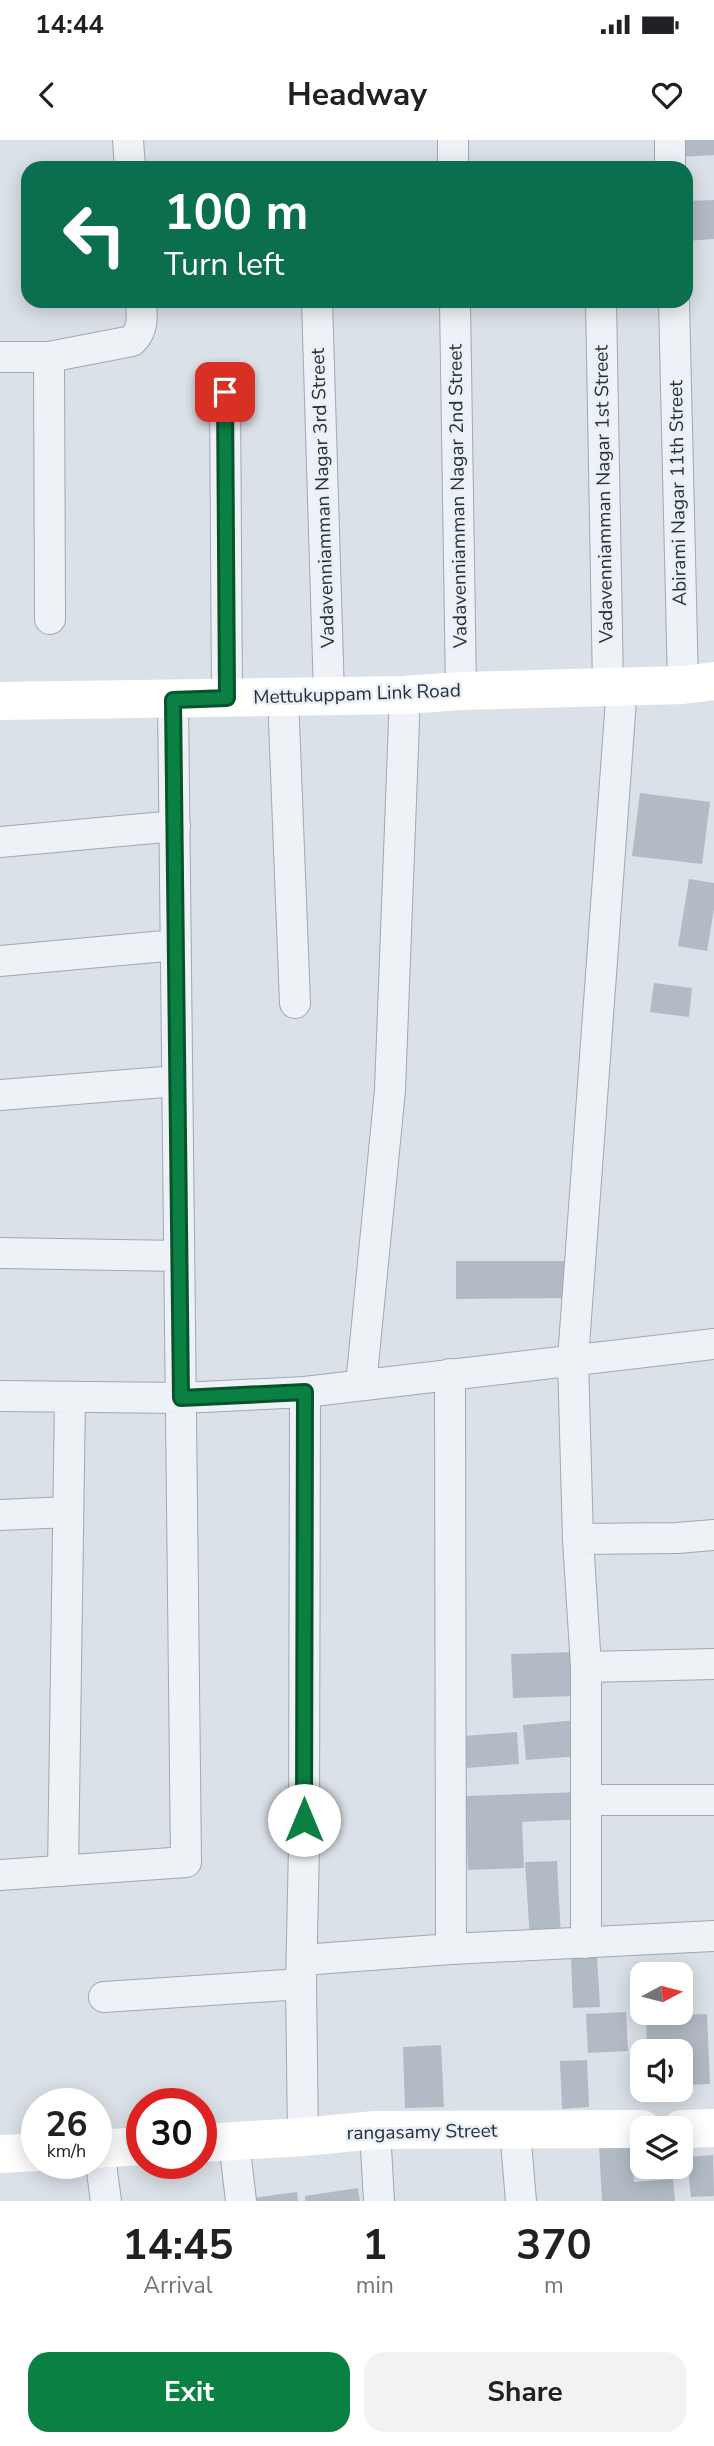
<!DOCTYPE html>
<html lang="en">
<head>
<meta charset="utf-8">
<style>
	body { margin:0; font-family:"Nunito Sans",sans-serif; background:#f2f2f2; color:#202124; height:100vh; display:flex; flex-direction:column; font-size:26px; white-space:nowrap }
	* { box-sizing:border-box; margin:0 }
	p { font-size:23px; color:#757577 }
	.icon { flex:none; width:38px; height:38px; fill:none; stroke:currentColor; stroke-width:2; stroke-linecap:round; stroke-linejoin:round }
	.map { position:relative; height:2061px; overflow:hidden }
	.details { display:flex; flex-direction:column; background:#fff; flex:1 }
	.details>* { flex:none }
	.banner { position:absolute; left:21px; top:21px; width:672px; height:147px; border-radius:21px; box-shadow:0 4px 18px #0003; background:#0b6e4f; color:#fff; overflow:hidden }
	.needle { width:46px; rotate:83deg }
	.tools { position:absolute; left:630px; top:1822px; display:grid; gap:14px }
	.tools a { display:grid; place-items:center; width:63px; height:63px; border-radius:14px; background:#fff; box-shadow:0 4px 18px #0003; font-size:35px }
	.speed { position:absolute; left:21px; top:1948px; display:flex; gap:14px; font-size:35px; font-weight:700; text-align:center }
	.speed>* { display:grid; place-content:center; width:91px; height:91px; border-radius:50%; background:#fff; box-shadow:0 4px 18px #0003; line-height:1 }
	.speed small { font-size:18px; font-weight:400 }
	.speed .limit { border:10px solid #d22; background:#fff; color:#111 }
	.pin { position:absolute; display:grid; place-items:center; width:60px; height:60px; color:#fff; margin:-30px; border-radius:14px; box-shadow:0 4px 10px #0006 }
	.me { position:absolute; width:77px; margin:-38px; rotate:0deg; stroke-linejoin:round; filter:drop-shadow(0 0 5px #0008) }
	.turn { display:flex; align-items:center; gap:24px; height:147px; padding:0 28px; font-size:32px }
	.turn .icon { width:91px; height:91px; stroke-width:2.5 }
	.turn b { display:block; font-size:49px; line-height:60px }
	.eta { display:flex; justify-content:space-evenly; align-items:center; height:119px; text-align:center }
	.eta b { font-size:42px; font-weight:700; line-height:49px }
	.button { display:flex; gap:14px; margin-top:auto; padding:14px 28px }
	.button a { flex:1; height:80px; border-radius:21px; background:#0b8043; color:#fff; font-size:28px; font-weight:700; line-height:80px; text-align:center }
	.button a+a { background:#f2f2f2; color:#202124 }
	.status { display:flex; justify-content:space-between; align-items:center; height:49px; padding:0 35px; background:#fff; direction:ltr }
	.status svg { height:19px; fill:currentColor }
	header { display:flex; justify-content:space-between; align-items:center; height:91px; padding:0 28px; background:#fff; font-size:32px; font-weight:700 }
	.map>svg:first-child { display:block }
</style>
</head>
<body>
<div class="status"><b>14:44</b><svg viewBox="0 0 49 12"><path d="M0 12V9h3v3zM5 12V6h3v6zM10 12V3h3v9zM15 12V0h3v12zM26 1h20v11H26zM47 4h2v5h-2z"/></svg></div>
<header><svg class="icon" aria-label="back" viewBox="0 0 24 24"><path d="M15 5l-7 7 7 7"/></svg>Headway<svg class="icon" aria-label="heart" viewBox="0 0 24 24"><path d="M12 20l-8-8c-3-5 5-10 8-4 3-6 11-1 8 4z"/></svg></header>
<div class="map">
<svg width="714" height="2061" viewBox="0 0 714 2061">
	<rect width="100%" height="100%" fill="#dbe1e8"/>
	<path fill="#b2bac5" d="M 678,0 L 714,0 L 714,15 L 679,17 Z
		M 714,60 L 714,99 L 686,101 L 686,61 Z
		M 640,653 L 710,662 L 702,724 L 632,716 Z
		M 689,739 L 714,743 L 714,769 L 707,811 L 678,806 Z
		M 654,843 L 692,848 L 689,877 L 650,872 Z
		M 456,1121 L 571,1121 L 571,1158 L 456,1159 Z
		M 573,1512 L 574,1556 L 513,1558 L 511,1514 Z
		M 577,1580 L 580,1616 L 526,1620 L 523,1585 Z
		M 517,1592 L 519,1624 L 466,1628 L 463,1596 Z
		M 580,1652 L 581,1679 L 522,1682 L 524,1728 L 468,1730 L 465,1656 Z
		M 557,1721 L 561,1798 L 530,1800 L 525,1722 Z
		M 597,1817 L 600,1867 L 573,1868 L 571,1818 Z
		M 626,1872 L 628,1911 L 588,1913 L 586,1874 Z
		M 707,1874 L 710,1944 L 681,1945 L 681,1911 L 647,1911 L 646,1876 Z
		M 441,1905 L 444,1967 L 405,1968 L 403,1907 Z
		M 587,1920 L 589,1967 L 562,1969 L 560,1921 Z
		M 631,2004 L 634,2042 L 673,2039 L 675,2061 L 602,2061 L 599,2006 Z
		M 713,2015 L 714,2056 L 691,2057 L 687,2017 Z
		M 358,2048 L 360,2061 L 305,2061 L 305,2056 Z
		M 297,2052 L 298,2061 L 245,2061 L 245,2059 Z"/>
	<g fill="none" stroke-linecap="round" stroke-linejoin="round">
		<g stroke="#a0a8b2" stroke-width="32">
			<path id="street" d="M 128,0 L 130,28
				M 453,0 L 453,28
				M 670,0 L 670,28
				M 317,161 L 329,555
				M 455,161 L 461,551
				M 601,161 L 608,547
				M 674,161 L 683,545
				M 0,217 L 49,217 L 132,201 C 144,189 142,177 141,161
				M 49,217 L 50,479
				M 225,252 L 227,558
				M 283,556 L 295,863
				M 0,702 L 175,686
				M 0,821 L 176,805
				M 0,955 L 177,941
				M 0,1113 L 179,1116
				M 450,1234 L 451,1809
				M 361,1245 L 390,950 L 405,555
				M 0,1256 L 181,1258 L 305,1252 L 714,1204
				M 0,1375 L 68,1372
				M 578,1399 L 677,1398 L 714,1395
				M 586,1527 L 714,1524
				M 587,1660 L 714,1660
				M 63,1731 L 70,1257
				M 0,1735 L 186,1722 L 173,560
				M 586,1803 L 586,1527 L 578,1399 L 573,1219 L 622,546
				M 302,1820 L 451,1809 L 714,1796
				M 104,1857 L 301,1844
				M 375,1990 L 379,2061
				M 515,1990 L 521,2061
				M 303,1997 L 301,1844 L 304,1706 L 305,1252
				M 234,2001 L 241,2061
				M 99,2009 L 106,2061"/>
		</g>
		<use href="#street" stroke="#eef1f6" stroke-width="30"/>
		<path stroke="#fff" stroke-width="38" d="M 0,561 L 405,555 L 461,551 L 683,545 L 714,541
			M 681,1989 L 714,1988
			M 201,2003 L 303,1997 L 375,1990 L 642,1989
			M 96,2009 L 142,2006
			M 0,2014 L 37,2012"/>
	</g>
	<g fill="none" stroke-linecap="round" stroke-linejoin="round">
		<g stroke="#07532c" stroke-width="18">
			<path id="route" d="M 225,252 L 227,558 L 173,560 L 181,1258 L 305,1252 L 304,1680"/>
		</g>
		<use href="#route" stroke="#0b8043" stroke-width="12"/>
	</g>
	<g text-anchor="middle" dominant-baseline="central" stroke-width="5" stroke-linejoin="round" paint-order="stroke">
		<g font-size="19" fill="#242f3f" stroke="#ebf0f5">
			<text transform="translate(678 353) rotate(-91)">Abirami Nagar 11th Street</text>
			<text transform="translate(604 354) rotate(-91)">Vadavenniamman Nagar 1st Street</text>
			<text transform="translate(458 356) rotate(-91)">Vadavenniamman Nagar 2nd Street</text>
			<text transform="translate(323 358) rotate(-92)">Vadavenniamman Nagar 3rd Street</text>
			<text transform="translate(357 554) rotate(-2)">Mettukuppam Link Road</text>
			<text transform="translate(422 1992) rotate(-1)">rangasamy Street</text>
		</g>
	</g>
</svg>
<div class="tools">
<a><svg class="needle" viewBox="-14 -14 28 28"><path d="M0-13l5 13h-10z" fill="#e53935"/><path d="M0 13l5-13h-10z" fill="#757577"/></svg></a>
<a><svg class="icon" aria-label="sound" viewBox="0 0 24 24"><path d="M4 9h4l5-4v14l-5-4H4zM17 9q2 3 0 6"/></svg></a>
<a><svg class="icon" aria-label="layers" viewBox="0 0 24 24"><path d="M12 4l9 5-9 5-9-5zM3 14l9 5 9-5"/></svg></a>
</div>
<div class="speed"><div>26<small>km/h</small></div><div class="limit">30</div></div>
<div class="pin" style="left:225px;top:252px;background:#d93025"><svg class="icon" aria-label="arrive" viewBox="0 0 24 24"><path d="M6 21V4h12l-3 4 3 4H6"/></svg></div>
<svg class="me" style="left:304px;top:1680px" viewBox="-20 -20 40 40"><circle r="19" fill="#fff"/><path d="M0-13L10 11 0 6-10 11z" fill="#0b8043"/></svg>
<div class="banner">
<div class="turn"><svg class="icon" aria-label="left" viewBox="0 0 24 24"><path d="M17 20v-9H6M10 6l-5 5 5 5"/></svg><div><b>100 m</b>Turn left</div></div>
</div>
</div>
<section class="details">
<div class="eta">
<div><b>14:45</b><p>Arrival</p></div>
<div><b>1</b><p>min</p></div>
<div><b>370</b><p>m</p></div>
</div>
<div class="button"><a>Exit</a><a>Share</a></div>
</section>
</body>
</html>
